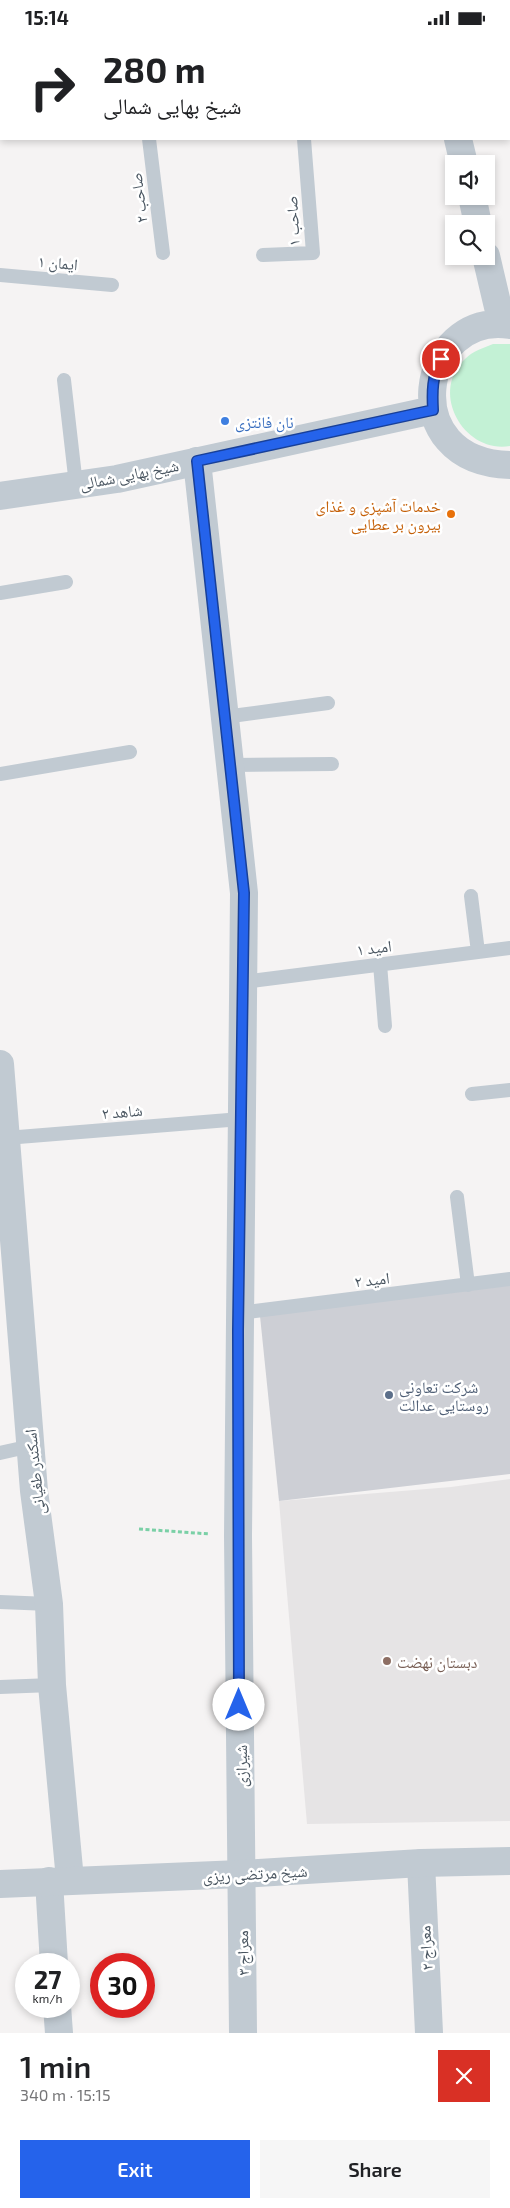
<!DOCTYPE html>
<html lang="en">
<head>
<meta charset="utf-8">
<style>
	body { margin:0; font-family:"Exo 2","Noto Naskh Arabic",sans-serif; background:#f6f6f6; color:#202124; height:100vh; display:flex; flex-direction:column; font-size:19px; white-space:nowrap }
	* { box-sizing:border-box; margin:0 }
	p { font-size:16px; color:#757577 }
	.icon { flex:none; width:28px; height:28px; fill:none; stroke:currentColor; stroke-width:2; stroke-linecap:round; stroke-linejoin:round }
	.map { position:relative; height:1998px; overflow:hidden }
	.sheet { display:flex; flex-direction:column; background:#fff; flex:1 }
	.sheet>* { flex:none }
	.banner { position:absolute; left:0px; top:0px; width:510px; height:105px; box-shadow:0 2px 8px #0003; background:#fff; color:#202124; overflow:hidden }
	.controls { position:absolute; left:445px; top:120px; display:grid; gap:10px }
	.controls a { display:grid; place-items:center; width:50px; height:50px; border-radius:0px; background:#fff; box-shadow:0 2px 8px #0003; font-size:25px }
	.speed { position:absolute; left:15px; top:1918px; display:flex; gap:10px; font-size:25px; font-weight:700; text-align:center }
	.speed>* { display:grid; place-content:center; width:65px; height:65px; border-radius:50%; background:#fff; box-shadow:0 2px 8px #0003; line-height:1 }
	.speed small { font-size:12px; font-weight:400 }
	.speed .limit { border:8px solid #d22; background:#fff; color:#111 }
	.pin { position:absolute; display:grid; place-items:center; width:42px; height:42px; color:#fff; margin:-21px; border:2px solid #fff; border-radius:50%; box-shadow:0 1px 5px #0007 }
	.me { position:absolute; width:55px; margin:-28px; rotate:0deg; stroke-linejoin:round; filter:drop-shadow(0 0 4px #0008) }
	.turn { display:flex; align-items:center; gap:18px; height:105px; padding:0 20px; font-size:22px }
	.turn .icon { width:65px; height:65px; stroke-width:2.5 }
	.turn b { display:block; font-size:35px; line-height:42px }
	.round { display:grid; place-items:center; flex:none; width:52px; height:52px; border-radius:0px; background:#f6f6f6 }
	.overview { display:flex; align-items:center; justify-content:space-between; height:85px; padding:0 20px }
	h1 { font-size:30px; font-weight:600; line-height:38px }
	.button { display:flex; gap:10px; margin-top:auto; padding:10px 20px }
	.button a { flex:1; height:58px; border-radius:0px; background:#2563eb; color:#fff; font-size:20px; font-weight:600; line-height:58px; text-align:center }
	.button a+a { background:#f6f6f6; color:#202124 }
	.status { display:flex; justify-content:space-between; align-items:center; height:35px; padding:0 25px; background:#fff; direction:ltr }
	.status svg { height:14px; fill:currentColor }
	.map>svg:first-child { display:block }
</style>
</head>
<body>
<div class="status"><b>15:14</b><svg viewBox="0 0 49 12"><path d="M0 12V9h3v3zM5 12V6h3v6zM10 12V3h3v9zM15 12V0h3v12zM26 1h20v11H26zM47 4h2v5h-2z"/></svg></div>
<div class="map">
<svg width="510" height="1998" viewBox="0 0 510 1998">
	<rect width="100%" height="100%" fill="#f5f3f3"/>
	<path fill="#e6e4e5" d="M 510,1444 L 510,1786 L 307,1789 L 279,1466 L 451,1452 Z"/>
	<path fill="#c3f1d5" d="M 493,309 L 510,309 L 510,411 C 464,419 429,357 465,324 C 473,316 483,313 493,309 Z"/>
	<path fill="#cdcfd5" d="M 510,1246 L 510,1439 L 279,1466 L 260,1281 Z"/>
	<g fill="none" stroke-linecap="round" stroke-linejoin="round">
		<path stroke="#7ad0a6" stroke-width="3" stroke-dasharray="4 2.5" stroke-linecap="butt" d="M 139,1494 L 210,1499"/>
		<path stroke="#c1cad2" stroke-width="14" d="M 149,104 L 163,218
			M 263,220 L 313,218 L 304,104
			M 0,240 L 112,250
			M 64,345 L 76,450
			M 0,558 L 66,547
			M 224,682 L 328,668
			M 230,730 L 332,729
			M 0,739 L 130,717
			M 471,861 L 478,917
			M 380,929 L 385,991
			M 243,947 L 510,913
			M 472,1059 L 510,1055
			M 6,1103 L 241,1084
			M 457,1162 L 468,1250
			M 239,1278 L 510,1244
			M 0,1418 L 31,1411
			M 0,1567 L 49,1569
			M 0,1652 L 52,1650"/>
		<path stroke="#c1cad2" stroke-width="28" d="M 0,88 L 1,88
			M 197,426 L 244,858 L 238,1501 L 243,1998
			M 0,1029 L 34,1456 L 49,1569 L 52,1650 L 70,1845
			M 421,1828 L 429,1998
			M 49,1846 L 54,1929
			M 57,1971 L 59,1998"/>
		<path stroke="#c1cad2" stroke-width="28" d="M 434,0 L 434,1
			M 458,104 L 464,129
			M 472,161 L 478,189
			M 486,221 L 502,289
			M 510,290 C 419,276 394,427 510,430
			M 0,461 L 117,444 L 433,375
			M 0,1849 L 240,1839 L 421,1828 L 510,1826"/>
	</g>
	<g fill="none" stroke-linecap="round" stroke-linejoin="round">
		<g stroke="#184099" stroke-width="12">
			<path id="route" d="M 239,1670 L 238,1296 L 244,858 L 197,426 L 433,375 C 432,357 432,341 441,324"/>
		</g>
		<use href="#route" stroke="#2563eb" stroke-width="9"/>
	</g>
	<circle fill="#3f7fe0" stroke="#fff" stroke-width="2" cx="225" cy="386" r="5"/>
	<circle fill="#e8710a" stroke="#fff" stroke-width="2" cx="451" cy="479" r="5"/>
	<circle fill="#5c6f8a" stroke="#fff" stroke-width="2" cx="389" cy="1360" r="5"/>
	<circle fill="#8d6e63" stroke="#fff" stroke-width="2" cx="387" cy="1626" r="5"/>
	<g text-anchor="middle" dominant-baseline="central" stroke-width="5" stroke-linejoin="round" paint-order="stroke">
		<g font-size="16" fill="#4a5661" stroke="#fff">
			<text transform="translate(138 163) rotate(-97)">صاحب ۲</text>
			<text transform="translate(292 186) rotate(-93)">صاحب ۱</text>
			<text transform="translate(58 227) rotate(5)">ایمان ۱</text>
			<text transform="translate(129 439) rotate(-11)">شیخ بهایی شمالی</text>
			<text transform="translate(374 912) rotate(-7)">امید ۱</text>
			<text transform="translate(122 1076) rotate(-5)">شاهد ۲</text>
			<text transform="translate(372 1244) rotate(-7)">امید ۲</text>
			<text transform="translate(34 1437) rotate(-96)">اسکندر طغیانی</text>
			<text transform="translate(240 1731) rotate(-90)">شیرازی</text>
			<text transform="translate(255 1838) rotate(-3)">شیخ مرتضی ریزی</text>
			<text transform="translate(425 1913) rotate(-93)">معراج ۲</text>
			<text transform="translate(242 1918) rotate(-91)">معراج ۳</text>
		</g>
		<g font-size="16" fill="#366cbe" stroke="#fff" text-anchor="start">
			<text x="235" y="386">نان فانتزی</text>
		</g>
		<g font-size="16" fill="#c56008" stroke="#fff" text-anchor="end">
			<text x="441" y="470">خدمات آشپزی و غذای<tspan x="441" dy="18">بیرون بر عطایی</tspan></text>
		</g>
		<g font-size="16" fill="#4e5e75" stroke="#fff" text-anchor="start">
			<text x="399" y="1351">شرکت تعاونی<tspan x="399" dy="18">روستایی عدالت</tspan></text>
		</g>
		<g font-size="16" fill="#785e54" stroke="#fff" text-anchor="start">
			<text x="397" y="1626">دبستان نهضت</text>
		</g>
	</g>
</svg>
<div class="controls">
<a><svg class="icon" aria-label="sound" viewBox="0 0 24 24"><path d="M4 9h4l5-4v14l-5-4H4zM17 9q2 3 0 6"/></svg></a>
<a><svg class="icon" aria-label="search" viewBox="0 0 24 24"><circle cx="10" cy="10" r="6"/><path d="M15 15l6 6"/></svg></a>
</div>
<div class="speed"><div>27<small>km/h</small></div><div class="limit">30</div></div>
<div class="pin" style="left:441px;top:324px;background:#d93025"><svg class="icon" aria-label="arrive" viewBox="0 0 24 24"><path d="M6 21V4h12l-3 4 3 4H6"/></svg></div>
<svg class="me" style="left:239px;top:1670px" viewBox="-20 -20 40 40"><circle r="19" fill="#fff"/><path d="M0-13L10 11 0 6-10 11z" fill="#2563eb"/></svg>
<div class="banner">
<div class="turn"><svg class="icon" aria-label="right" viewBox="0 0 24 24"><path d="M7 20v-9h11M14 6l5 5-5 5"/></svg><div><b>280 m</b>شیخ بهایی شمالی</div></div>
</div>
</div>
<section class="sheet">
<div class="overview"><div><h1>1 min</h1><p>340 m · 15:15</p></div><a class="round" style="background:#d93025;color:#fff"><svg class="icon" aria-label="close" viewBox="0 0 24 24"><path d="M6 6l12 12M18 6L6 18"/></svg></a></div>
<div class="button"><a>Exit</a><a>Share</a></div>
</section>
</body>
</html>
